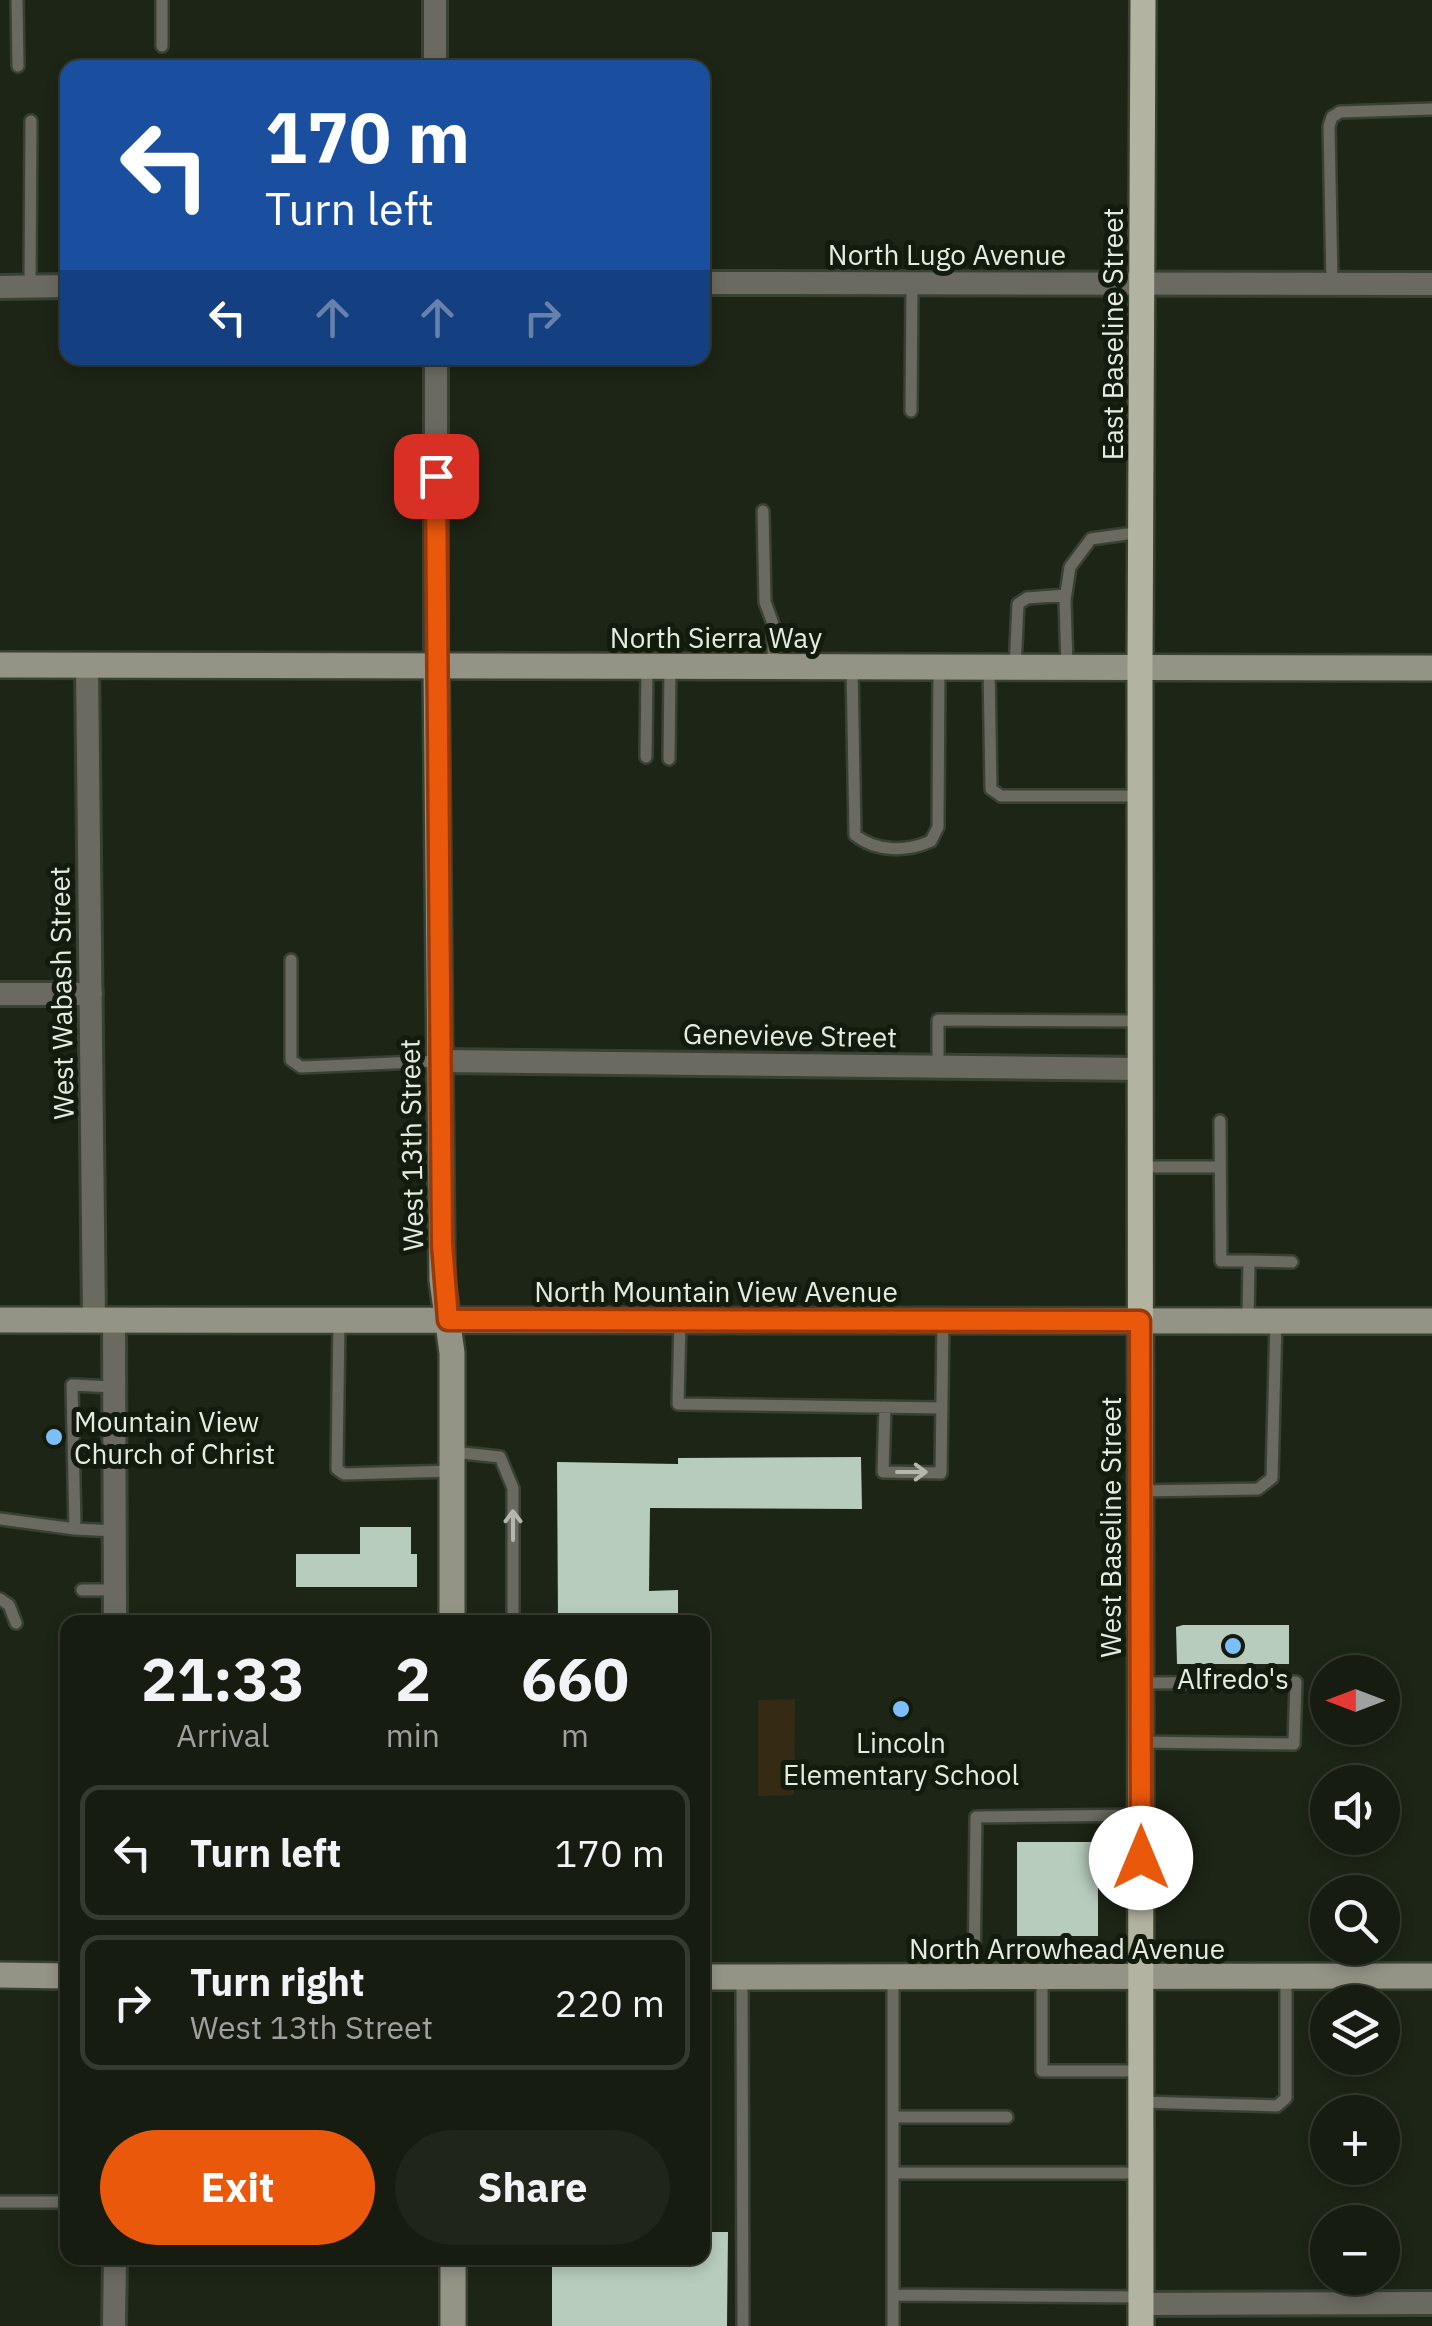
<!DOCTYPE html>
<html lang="en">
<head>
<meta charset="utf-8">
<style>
	body { margin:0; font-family:"IBM Plex Sans",sans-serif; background:#1f2519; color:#f1f3f6; height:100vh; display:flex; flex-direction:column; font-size:38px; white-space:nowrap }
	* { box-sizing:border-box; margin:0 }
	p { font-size:32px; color:#9ea19f }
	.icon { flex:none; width:55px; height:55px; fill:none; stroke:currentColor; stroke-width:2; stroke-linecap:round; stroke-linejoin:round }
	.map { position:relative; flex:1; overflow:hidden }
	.details { position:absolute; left:60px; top:1615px; width:650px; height:650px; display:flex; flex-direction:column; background:#161c10; border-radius:20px; box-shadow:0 5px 15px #0003,0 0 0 2px #353a30 }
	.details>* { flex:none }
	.banner { position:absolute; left:60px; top:60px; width:650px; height:305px; border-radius:20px; box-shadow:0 5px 15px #0003,0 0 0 2px #353a30; background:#1a4fa0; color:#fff; overflow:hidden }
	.needle { width:65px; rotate:270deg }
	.tools { position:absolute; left:1310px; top:1655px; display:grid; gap:20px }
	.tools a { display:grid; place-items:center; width:90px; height:90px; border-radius:50%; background:#161c10; box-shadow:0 5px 15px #0003,0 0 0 2px #353a30; font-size:50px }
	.pin { position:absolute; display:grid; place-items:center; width:85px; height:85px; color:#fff; margin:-42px; border-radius:20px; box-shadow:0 5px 15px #0006 }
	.me { position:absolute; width:110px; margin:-55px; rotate:0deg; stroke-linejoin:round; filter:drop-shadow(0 0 8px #0008) }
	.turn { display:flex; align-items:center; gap:35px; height:210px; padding:0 40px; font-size:45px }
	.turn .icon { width:130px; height:130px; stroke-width:2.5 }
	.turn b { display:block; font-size:70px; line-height:85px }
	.lanes { display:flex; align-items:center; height:95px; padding:0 40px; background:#0003; justify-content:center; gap:50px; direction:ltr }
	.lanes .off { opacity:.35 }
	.eta { display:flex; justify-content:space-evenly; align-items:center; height:170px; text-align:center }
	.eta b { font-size:60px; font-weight:800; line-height:70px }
	.primary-button { display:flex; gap:20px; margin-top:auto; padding:20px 40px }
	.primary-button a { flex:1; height:115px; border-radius:60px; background:#ea580c; color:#fff; font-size:40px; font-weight:800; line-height:115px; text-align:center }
	.primary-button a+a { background:#1f2519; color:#f1f3f6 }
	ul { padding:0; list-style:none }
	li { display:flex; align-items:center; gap:30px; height:135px; margin:0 20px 15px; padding:0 20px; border:5px solid #353a30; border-radius:20px }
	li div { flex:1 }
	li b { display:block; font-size:38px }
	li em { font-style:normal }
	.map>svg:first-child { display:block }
</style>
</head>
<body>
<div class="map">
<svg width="1432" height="2326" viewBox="0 0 1432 2326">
	<rect width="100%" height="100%" fill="#1d2516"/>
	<path fill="#352b14" d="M 795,1699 L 794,1795 L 758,1796 L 758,1700 Z"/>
	<path fill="#b7ccbd" d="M 861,1457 L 862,1509 L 650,1508 L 649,1591 L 678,1590 L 678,1622 L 558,1622 L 557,1462 L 678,1464 L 678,1458 Z
		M 360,1527 L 411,1527 L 411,1554 L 417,1554 L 417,1587 L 296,1587 L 296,1554 L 360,1554 Z
		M 1183,1625 L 1289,1625 L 1289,1664 L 1177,1664 L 1176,1627 Z
		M 1017,1842 L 1098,1842 L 1098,1936 L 1017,1936 Z
		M 702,2232 L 728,2232 L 727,2326 L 552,2326 L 552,2258 L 702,2258 Z"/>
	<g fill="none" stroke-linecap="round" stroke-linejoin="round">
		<g stroke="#394132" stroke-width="16">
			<path id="lane" d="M 17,0 L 18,66
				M 162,46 L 162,0
				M 1332,284 L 1329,126 L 1332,117 L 1340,112 L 1432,109
				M 30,287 L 31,121
				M 911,411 L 912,284
				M 763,511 L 765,602 L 773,624 L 773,667
				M 852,667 L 855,835 C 876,852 907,852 931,841 L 938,827 L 939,668
				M 1067,667 L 1065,600 L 1070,567 L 1091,539 L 1141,532
				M 989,668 L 991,789 L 1001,796 L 1140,796
				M 1015,668 L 1018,604 L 1027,598 L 1066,595
				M 646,757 L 647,667
				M 669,759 L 670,667
				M 291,960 L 291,1060 L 301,1067 L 439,1061
				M 938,1067 L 938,1020 L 1140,1021
				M 1220,1121 L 1221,1261 L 1249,1261 L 1248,1321
				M 1140,1167 L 1220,1167
				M 1249,1261 L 1292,1262
				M 339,1320 L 337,1469 L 344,1474 L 452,1471
				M 680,1321 L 678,1404 L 942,1408
				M 885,1407 L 883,1472 L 941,1473 L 943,1321
				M 453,1452 L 500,1457 L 513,1488 L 513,1622
				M 1140,1491 L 1258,1489 L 1272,1478 L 1276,1321
				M 0,1519 L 75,1529 L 72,1385 L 114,1387
				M 75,1529 L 115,1531
				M 82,1590 L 115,1590
				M 0,1599 L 9,1605 L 16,1623
				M 1140,1742 L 1294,1744 L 1296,1682 L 1141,1683
				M 742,1977 L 743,2326
				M 974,1977 L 976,1817 L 1141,1815
				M 893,1978 L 893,2326
				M 1042,1978 L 1042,2071 L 1141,2071
				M 1141,2102 L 1277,2106 L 1286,2098 L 1286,1978
				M 893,2117 L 1007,2117
				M 893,2173 L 1141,2173
				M 0,2202 L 68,2202
				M 893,2295 L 1141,2297"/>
		</g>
		<g stroke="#394132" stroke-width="28">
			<path id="street" d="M 435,0 L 435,68
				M 702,283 L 1432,284
				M 0,287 L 68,286
				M 436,358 L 436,666
				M 87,665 L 94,1320
				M 0,994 L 91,994
				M 440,1061 L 1140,1069
				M 114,1320 L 115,1622
				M 1141,2304 L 1432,2303
				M 114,2326 L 115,2258"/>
		</g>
		<g stroke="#394132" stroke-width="30">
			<path id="secondary" d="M 0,665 L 1432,668
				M 436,666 L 442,1280 L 452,1353 L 452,1622
				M 0,1320 L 1432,1321
				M 0,1975 L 68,1976
				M 702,1977 L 1432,1976
				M 453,2258 L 453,2326"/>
		</g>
		<g stroke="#394132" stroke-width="30">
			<path id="primary" d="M 1141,2326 L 1140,668 L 1143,0"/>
		</g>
		<use href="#lane" stroke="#6a6a61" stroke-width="11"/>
		<use href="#street" stroke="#6a6a61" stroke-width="22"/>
		<use href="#secondary" stroke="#939386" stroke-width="25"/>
		<use href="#primary" stroke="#b3b3a1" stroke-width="25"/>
	</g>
	<defs><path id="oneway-shaft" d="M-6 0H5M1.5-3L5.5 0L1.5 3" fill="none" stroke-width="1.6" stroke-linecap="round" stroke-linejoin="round" transform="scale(2.5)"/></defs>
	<g stroke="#b4b7ae">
		<use href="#oneway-shaft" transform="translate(912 1472)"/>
		<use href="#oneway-shaft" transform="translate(513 1525) rotate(-90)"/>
	</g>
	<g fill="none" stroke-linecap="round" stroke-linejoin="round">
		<g stroke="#983908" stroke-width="25">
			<path id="route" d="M 436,476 L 442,1244 L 448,1320 L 1140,1321 L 1141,1858"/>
		</g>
		<use href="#route" stroke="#ea580c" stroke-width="18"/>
	</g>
	<g fill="#7cbef9" stroke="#131b0d" stroke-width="4">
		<circle cx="54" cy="1437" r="10"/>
		<circle cx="1233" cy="1646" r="10"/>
		<circle cx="901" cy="1709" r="10"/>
	</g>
	<g text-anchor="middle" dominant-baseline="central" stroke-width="10" stroke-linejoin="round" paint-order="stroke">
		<g font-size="28" fill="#e5ebe1" stroke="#131b0d">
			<text x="947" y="254">North Lugo Avenue</text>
			<text transform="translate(1112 334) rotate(-90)">East Baseline Street</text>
			<text x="716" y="637">North Sierra Way</text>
			<text transform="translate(61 993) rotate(-91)">West Wabash Street</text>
			<text transform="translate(790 1035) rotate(1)">Genevieve Street</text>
			<text transform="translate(411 1145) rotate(-91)">West 13th Street</text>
			<text x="716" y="1291">North Mountain View Avenue</text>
			<text transform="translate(1110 1527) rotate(-90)">West Baseline Street</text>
			<text x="1067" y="1948">North Arrowhead Avenue</text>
		</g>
		<g font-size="28" fill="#e5ebe1" stroke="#131b0d">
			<text x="74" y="1421" text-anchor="start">Mountain View<tspan x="74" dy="32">Church of Christ</tspan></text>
			<text x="1233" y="1678">Alfredo's</text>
			<text x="901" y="1742">Lincoln<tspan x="901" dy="32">Elementary School</tspan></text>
		</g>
	</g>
</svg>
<div class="tools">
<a><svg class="needle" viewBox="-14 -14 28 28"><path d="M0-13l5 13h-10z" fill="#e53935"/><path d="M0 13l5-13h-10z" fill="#9ea19f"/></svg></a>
<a><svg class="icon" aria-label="sound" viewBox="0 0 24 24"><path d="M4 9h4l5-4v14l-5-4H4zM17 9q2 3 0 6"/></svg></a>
<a><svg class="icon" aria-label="search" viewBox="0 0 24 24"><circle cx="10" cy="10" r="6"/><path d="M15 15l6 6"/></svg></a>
<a><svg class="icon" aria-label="layers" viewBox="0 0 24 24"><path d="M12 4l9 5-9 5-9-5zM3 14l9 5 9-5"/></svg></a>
<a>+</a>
<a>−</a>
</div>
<div class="pin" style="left:436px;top:476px;background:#d93025"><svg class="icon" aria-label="arrive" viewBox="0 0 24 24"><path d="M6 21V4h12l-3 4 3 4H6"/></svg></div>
<svg class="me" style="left:1141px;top:1858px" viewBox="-20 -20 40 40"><circle r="19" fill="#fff"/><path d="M0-13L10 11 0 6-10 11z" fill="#ea580c"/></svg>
<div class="banner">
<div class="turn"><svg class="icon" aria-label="left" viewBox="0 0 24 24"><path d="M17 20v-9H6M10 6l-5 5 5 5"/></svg><div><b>170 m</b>Turn left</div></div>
<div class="lanes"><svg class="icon" aria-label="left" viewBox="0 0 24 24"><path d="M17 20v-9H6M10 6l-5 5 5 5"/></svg><svg class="icon off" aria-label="ahead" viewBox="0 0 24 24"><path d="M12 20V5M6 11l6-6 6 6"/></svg><svg class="icon off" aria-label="ahead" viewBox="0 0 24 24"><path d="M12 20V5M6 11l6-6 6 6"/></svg><svg class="icon off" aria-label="right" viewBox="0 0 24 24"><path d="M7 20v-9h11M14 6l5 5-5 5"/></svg></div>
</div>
<section class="details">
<div class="eta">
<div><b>21:33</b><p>Arrival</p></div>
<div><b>2</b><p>min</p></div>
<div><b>660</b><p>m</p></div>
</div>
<ul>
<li><svg class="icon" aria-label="left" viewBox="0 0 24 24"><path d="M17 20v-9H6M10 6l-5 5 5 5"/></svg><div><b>Turn left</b></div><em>170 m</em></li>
<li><svg class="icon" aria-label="right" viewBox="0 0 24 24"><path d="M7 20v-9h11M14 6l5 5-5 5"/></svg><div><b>Turn right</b><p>West 13th Street</p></div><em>220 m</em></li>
</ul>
<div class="primary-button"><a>Exit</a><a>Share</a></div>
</section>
</div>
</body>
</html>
